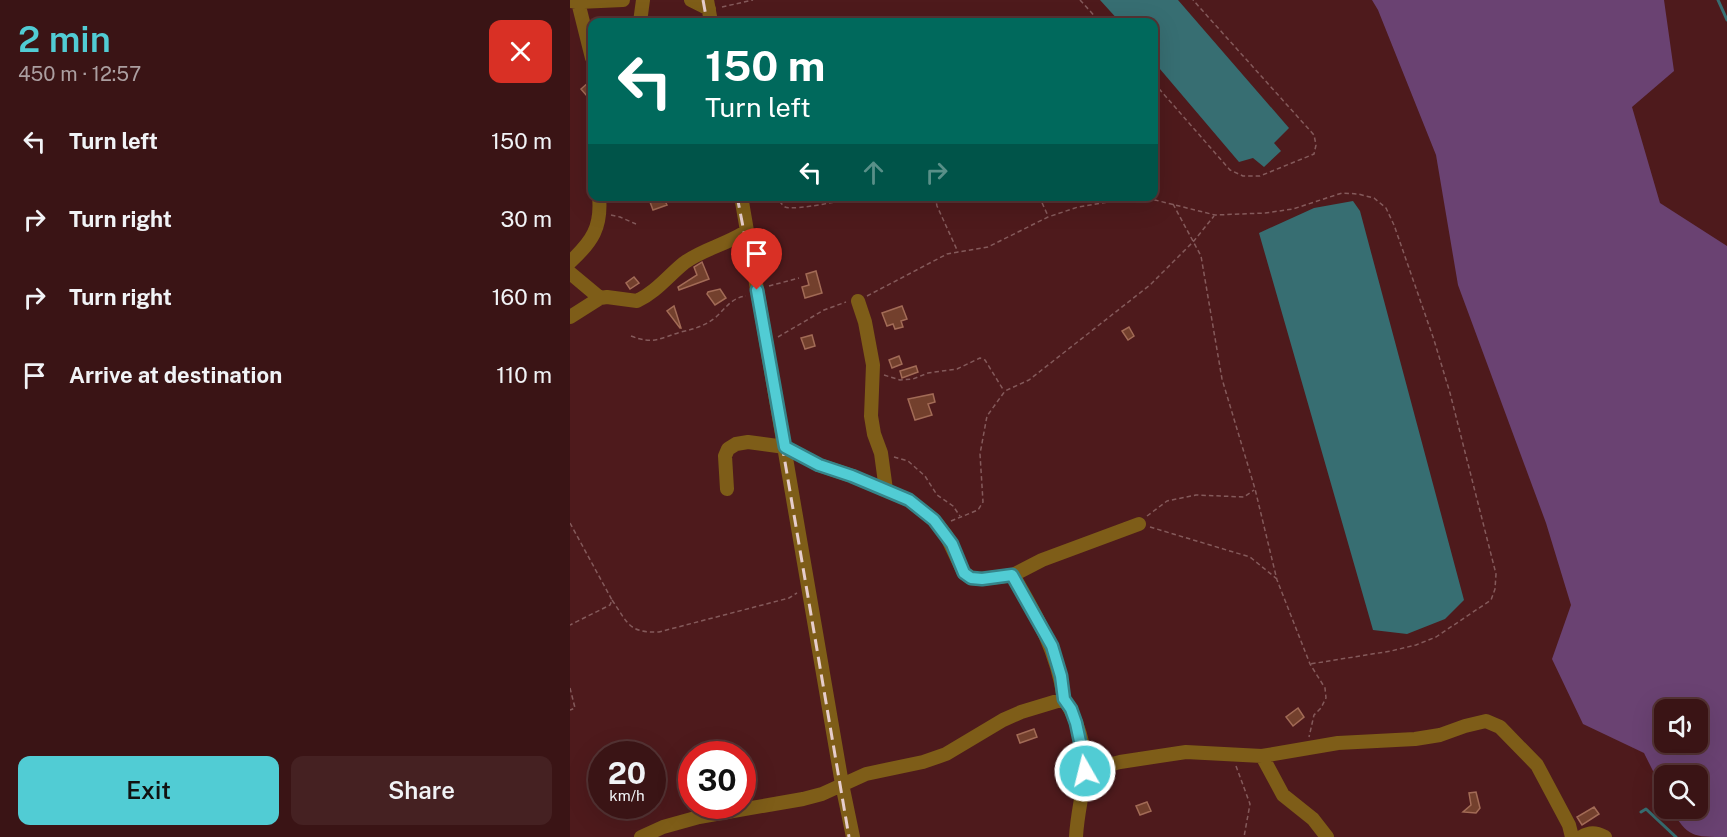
<!DOCTYPE html>
<html lang="en">
<head>
<meta charset="utf-8">
<style>
	body { margin:0; font-family:"Public Sans",sans-serif; background:#452122; color:#f1f3f6; height:100vh; display:flex; flex-direction:column; font-size:22px; white-space:nowrap }
	* { box-sizing:border-box; margin:0 }
	p { font-size:20px; color:#ab9ea0 }
	.icon { flex:none; width:33px; height:33px; fill:none; stroke:currentColor; stroke-width:2; stroke-linecap:round; stroke-linejoin:round }
	.map { position:relative; flex:1; overflow:hidden }
	.panel { display:flex; flex-direction:column; background:#3a1415; width:570px }
	.panel>* { flex:none }
	.top-card { position:absolute; left:18px; top:18px; width:570px; height:183px; border-radius:12px; box-shadow:0 6px 24px #0002,0 0 0 2px #543334; background:#00695c; color:#fff; overflow:hidden }
	.controls { position:absolute; left:1084px; top:699px; display:grid; gap:12px }
	.controls a { display:grid; place-items:center; width:54px; height:54px; border-radius:12px; background:#3a1415; box-shadow:0 6px 24px #0002,0 0 0 2px #543334; font-size:30px }
	.speed { position:absolute; left:18px; top:741px; display:flex; gap:12px; font-size:30px; font-weight:700; text-align:center }
	.speed>* { display:grid; place-content:center; width:78px; height:78px; border-radius:50%; background:#3a1415; box-shadow:0 6px 24px #0002,0 0 0 2px #543334; line-height:1 }
	.speed small { font-size:15px; font-weight:400 }
	.speed .limit { border:9px solid #d22; background:#fff; color:#111 }
	.pin { position:absolute; display:grid; place-items:center; width:51px; height:51px; color:#fff; margin:-62px -26px; border-radius:50% 50% 50% 0; rotate:-45deg; box-shadow:0 0 6px #0007 }
	.pin .icon { rotate:45deg }
	.me { position:absolute; width:66px; margin:-33px; rotate:352deg; stroke-linejoin:round; filter:drop-shadow(0 0 4px #0008) }
	.turn { display:flex; align-items:center; gap:21px; height:126px; padding:0 18px; font-size:27px }
	.turn .icon { width:78px; height:78px; stroke-width:2.5 }
	.turn b { display:block; font-size:42px; line-height:51px }
	.lanes { display:flex; align-items:center; height:57px; padding:0 18px; background:#0003; justify-content:center; gap:30px; direction:ltr }
	.lanes .off { opacity:.35 }
	.round { display:grid; place-items:center; flex:none; width:63px; height:63px; border-radius:12px; background:#452122 }
	.headline { display:flex; align-items:center; justify-content:space-between; height:102px; padding:0 18px }
	h1 { font-size:36px; font-weight:600; line-height:45px; color:#51ccd4 }
	.primary-button { display:flex; gap:12px; margin-top:auto; padding:12px 18px }
	.primary-button a { flex:1; height:69px; border-radius:12px; background:#51ccd4; color:#111; font-size:24px; font-weight:600; line-height:69px; text-align:center }
	.primary-button a+a { background:#452122; color:#f1f3f6 }
	ul { padding:0; list-style:none }
	li { display:flex; align-items:center; gap:18px; height:78px; padding:0 18px }
	li div { flex:1 }
	li b { display:block; font-size:22px }
	li em { font-style:normal }
	main { display:flex; flex:1; min-height:0 }
	.map>svg:first-child { display:block }
</style>
</head>
<body>
<main>
<section class="panel">
<div class="headline"><div><h1>2 min</h1><p>450 m · 12:57</p></div><a class="round" style="background:#d93025;color:#fff"><svg class="icon" aria-label="close" viewBox="0 0 24 24"><path d="M6 6l12 12M18 6L6 18"/></svg></a></div>
<ul>
<li><svg class="icon" aria-label="left" viewBox="0 0 24 24"><path d="M17 20v-9H6M10 6l-5 5 5 5"/></svg><div><b>Turn left</b></div><em>150 m</em></li>
<li><svg class="icon" aria-label="right" viewBox="0 0 24 24"><path d="M7 20v-9h11M14 6l5 5-5 5"/></svg><div><b>Turn right</b></div><em>30 m</em></li>
<li><svg class="icon" aria-label="right" viewBox="0 0 24 24"><path d="M7 20v-9h11M14 6l5 5-5 5"/></svg><div><b>Turn right</b></div><em>160 m</em></li>
<li><svg class="icon" aria-label="arrive" viewBox="0 0 24 24"><path d="M6 21V4h12l-3 4 3 4H6"/></svg><div><b>Arrive at destination</b></div><em>110 m</em></li>
</ul>
<div class="primary-button"><a>Exit</a><a>Share</a></div>
</section>
<div class="map">
<svg width="1157" height="837" viewBox="0 0 1157 837">
	<rect width="100%" height="100%" fill="#4e1a1c"/>
	<path fill="#6a4272" fill-rule="evenodd" d="M 802,0 L 1094,0 L 1104,71 L 1062,107 L 1090,203 L 1157,246 L 1157,837 C 1122,837 1118,837 1101,809 L 1128,808 L 1128,776 L 1095,776 L 1095,795 L 1074,753 L 1013,724 L 982,659 L 1001,605 L 976,523 L 888,285 L 866,155 L 808,10 ZM 1095,710 L 1128,710 L 1128,742 L 1095,742 Z"/>
	<path fill="#376e72" d="M 530,0 L 608,0 L 719,128 L 704,143 L 711,151 L 694,167 L 683,158 L 669,162 L 584,62 L 584,22 L 550,22 Z
		M 783,201 L 790,211 L 894,600 L 875,619 L 837,634 L 803,630 L 689,233 L 744,208 Z"/>
	<g fill="none" stroke-linecap="round" stroke-linejoin="round">
		<path stroke="#376e72" stroke-width="3" d="M 1148,0 L 1157,20
			M 1071,812 L 1076,809 L 1106,837"/>
	</g>
	<path fill="#73402d" stroke="#a26b56" stroke-width="1.5" d="M 19,82 L 22,86 L 22,92 L 17,96 L 11,89 Z
		M 93,197 L 97,205 L 83,210 L 80,202 Z
		M 132,262 L 139,279 L 109,290 L 108,287 L 127,275 L 124,267 Z
		M 246,271 L 252,293 L 235,298 L 232,287 L 239,285 L 236,274 Z
		M 64,277 L 69,283 L 60,289 L 56,283 Z
		M 150,289 L 156,298 L 145,305 L 137,294 L 138,292 Z
		M 104,306 L 111,328 L 110,328 L 97,311 Z
		M 332,306 L 337,319 L 331,321 L 333,327 L 325,329 L 323,324 L 317,326 L 312,313 Z
		M 559,327 L 564,336 L 558,340 L 552,331 Z
		M 242,335 L 245,346 L 235,349 L 231,338 Z
		M 329,356 L 332,364 L 322,368 L 319,360 Z
		M 346,366 L 348,372 L 332,378 L 330,371 Z
		M 363,394 L 365,402 L 358,404 L 362,415 L 345,420 L 338,399 Z
		M 728,708 L 734,717 L 723,726 L 716,717 Z
		M 464,729 L 467,737 L 450,743 L 447,735 Z
		M 906,792 L 910,808 L 906,813 L 893,812 L 901,805 L 899,793 Z
		M 577,802 L 581,811 L 570,815 L 566,806 Z
		M 1024,807 L 1029,814 L 1012,825 L 1007,817 Z"/>
	<g fill="none" stroke-linecap="round" stroke-linejoin="round">
		<path stroke="#845a5b" stroke-width="1.5" stroke-dasharray="4.5 3" stroke-linecap="butt" d="M 510,0 L 530,22
			M 152,7 L 183,0
			M 584,83 L 660,170 L 673,176 L 690,176 L 744,154 L 746,145 L 744,135 L 623,0
			M 204,196 C 208,199 212,205 215,207 C 225,211 277,200 289,196
			M 365,196 L 367,206 L 388,252
			M 469,196 L 478,216
			M 603,204 L 631,256 L 652,379 L 685,489 L 707,580 L 740,664 L 755,688 L 756,698 L 751,708 L 744,715 L 739,737
			M 41,215 L 50,217 L 66,224
			M 199,286 L 229,278
			M 297,296 L 377,254 L 418,247 L 478,217 L 508,207 L 557,199 L 585,200 L 645,215 L 695,213 L 723,209 L 772,193 L 788,194 L 804,198 L 816,208 L 824,225 L 864,340 L 880,393 L 926,574 L 925,589 L 921,600 L 866,637 L 846,645 L 821,651 L 740,664
			M 61,336 C 84,345 90,338 111,332 C 124,329 135,326 146,317 C 156,308 161,298 176,296
			M 208,337 L 254,310 L 276,302
			M 314,375 L 330,380 L 343,379 L 358,373 L 387,369 L 410,358 L 415,360 L 434,391
			M 324,457 L 338,461 L 355,476 L 367,495 L 383,506 L 390,516
			M 577,516 L 597,501 L 626,495 L 674,497 L 684,490
			M 381,521 L 408,510 L 413,502 L 410,454 L 417,416 L 435,391 L 459,380 L 580,285 L 623,242 L 644,216
			M 0,523 L 42,600 L 40,605 L 0,625
			M 580,527 L 680,557 L 707,579
			M 42,600 C 58,623 58,633 89,632 L 219,598 L 227,593
			M 0,688 L 5,708 L 0,710
			M 666,766 L 680,804 L 674,837"/>
		<path stroke="#7e5d18" stroke-width="14" d="M 121,0 L 139,9
			M 137,0 L 141,22
			M 0,1 L 8,2 L 22,58
			M 8,2 L 53,0
			M 70,22 L 73,0
			M 171,196 L 272,784 L 283,837
			M 0,262 C 22,242 32,227 29,196
			M 0,273 L 30,298
			M 288,301 L 295,322 L 303,365 L 301,416 L 304,434 L 311,453 L 316,490
			M 0,317 L 30,298 L 37,297 L 67,301 C 86,292 98,276 114,263 C 131,250 154,245 172,234 L 177,234
			M 157,489 L 155,456 L 158,449 L 166,444 L 178,442 L 215,447 L 249,465 L 282,476 L 339,500 L 364,520 L 376,535 L 394,573 L 401,578 L 412,579 L 443,575 L 472,560 L 569,524
			M 443,575 C 467,616 487,651 494,699
			M 692,756 L 713,795 L 743,819 L 757,837
			M 515,771 L 550,762 L 616,752 L 692,756 L 768,743 L 845,739 L 870,735 L 895,726 L 916,721 L 930,727 L 967,765 L 999,825 L 1002,837
			M 71,837 L 93,827 L 129,817 L 233,799 L 252,794 L 296,774 L 353,762 L 376,754 L 433,720 L 451,712 L 494,699 C 507,718 516,748 515,771 C 513,793 507,815 506,837
			M 1011,837 C 1020,832 1025,832 1035,837"/>
		<path stroke="#e6cdcc" stroke-width="3" stroke-dasharray="12 6" stroke-linecap="butt" d="M 133,0 L 137,22
			M 167,196 L 187,298 L 279,837"/>
	</g>
	<g fill="none" stroke-linecap="round" stroke-linejoin="round">
		<g stroke="#35858a" stroke-width="15">
			<path id="route" d="M 187,290 L 215,447 L 249,465 L 282,476 L 339,500 L 364,520 L 382,544 L 394,573 L 401,578 L 412,579 L 442,575 L 482,646 L 491,676 L 494,699 L 501,709 L 506,723 L 514,760 L 515,771"/>
		</g>
		<use href="#route" stroke="#51ccd4" stroke-width="10"/>
	</g>
</svg>
<div class="controls">
<a><svg class="icon" aria-label="sound" viewBox="0 0 24 24"><path d="M4 9h4l5-4v14l-5-4H4zM17 9q2 3 0 6"/></svg></a>
<a><svg class="icon" aria-label="search" viewBox="0 0 24 24"><circle cx="10" cy="10" r="6"/><path d="M15 15l6 6"/></svg></a>
</div>
<div class="speed"><div>20<small>km/h</small></div><div class="limit">30</div></div>
<div class="pin" style="left:187px;top:290px;background:#d93025"><svg class="icon" aria-label="arrive" viewBox="0 0 24 24"><path d="M6 21V4h12l-3 4 3 4H6"/></svg></div>
<svg class="me" style="left:515px;top:771px" viewBox="-20 -20 40 40"><circle r="17" fill="#51ccd4" stroke="#fff" stroke-width="3"/><path d="M0-11L8 9 0 5-8 9z" fill="#fff"/></svg>
<div class="top-card">
<div class="turn"><svg class="icon" aria-label="left" viewBox="0 0 24 24"><path d="M17 20v-9H6M10 6l-5 5 5 5"/></svg><div><b>150 m</b>Turn left</div></div>
<div class="lanes"><svg class="icon" aria-label="left" viewBox="0 0 24 24"><path d="M17 20v-9H6M10 6l-5 5 5 5"/></svg><svg class="icon off" aria-label="ahead" viewBox="0 0 24 24"><path d="M12 20V5M6 11l6-6 6 6"/></svg><svg class="icon off" aria-label="right" viewBox="0 0 24 24"><path d="M7 20v-9h11M14 6l5 5-5 5"/></svg></div>
</div>
</div>
</main>
</body>
</html>
